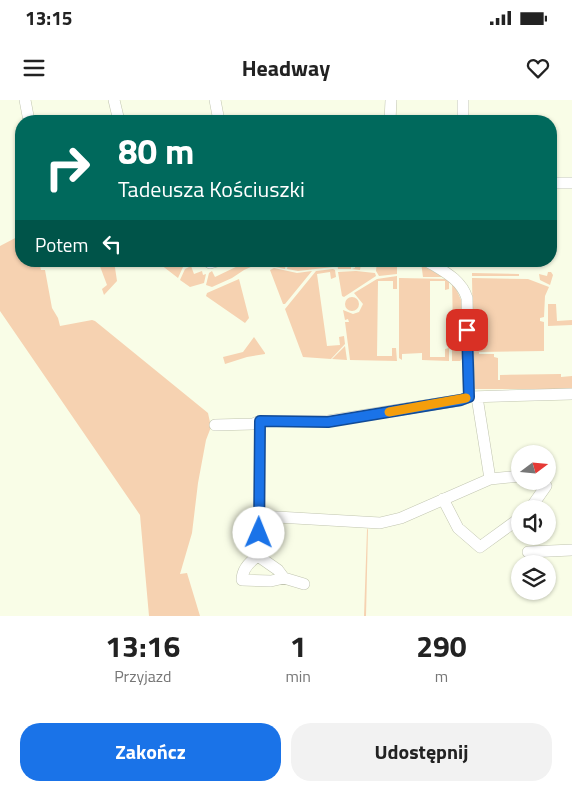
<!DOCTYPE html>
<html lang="pl">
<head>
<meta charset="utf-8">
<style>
	body { margin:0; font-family:"Titillium Web",sans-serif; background:#f2f2f2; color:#222; height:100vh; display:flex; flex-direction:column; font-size:19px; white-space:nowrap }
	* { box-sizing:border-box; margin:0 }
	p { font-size:16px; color:#767676 }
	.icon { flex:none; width:28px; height:28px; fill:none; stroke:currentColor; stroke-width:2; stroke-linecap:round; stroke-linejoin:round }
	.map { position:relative; height:516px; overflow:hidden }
	.panel { display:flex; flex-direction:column; background:#fff; flex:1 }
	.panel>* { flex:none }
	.guide { position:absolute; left:15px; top:15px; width:542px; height:152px; border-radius:20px; box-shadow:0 1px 4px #0004; background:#00695c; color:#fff; overflow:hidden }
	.needle { width:32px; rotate:74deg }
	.buttons { position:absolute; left:511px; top:345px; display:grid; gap:10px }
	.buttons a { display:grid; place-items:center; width:45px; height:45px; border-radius:50%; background:#fff; box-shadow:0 1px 4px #0004; font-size:25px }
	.pin { position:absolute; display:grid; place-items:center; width:42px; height:42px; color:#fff; margin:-21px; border-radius:10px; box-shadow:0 2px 8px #0006 }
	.me { position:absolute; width:55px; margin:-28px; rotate:1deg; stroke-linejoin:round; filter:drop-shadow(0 0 4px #0008) }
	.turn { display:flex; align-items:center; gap:18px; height:105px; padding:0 20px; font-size:22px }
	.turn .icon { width:65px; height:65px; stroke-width:2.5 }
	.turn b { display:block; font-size:35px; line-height:42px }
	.then { display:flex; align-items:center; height:48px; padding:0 20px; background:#0003; gap:10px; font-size:19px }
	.eta { display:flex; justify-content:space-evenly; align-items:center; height:85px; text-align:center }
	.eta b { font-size:30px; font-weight:700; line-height:35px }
	.primary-button { display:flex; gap:10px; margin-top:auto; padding:10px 20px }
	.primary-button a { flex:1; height:58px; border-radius:20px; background:#1a73e8; color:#fff; font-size:20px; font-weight:700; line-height:58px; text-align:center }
	.primary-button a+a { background:#f2f2f2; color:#222 }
	.status { display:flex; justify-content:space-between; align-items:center; height:35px; padding:0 25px; background:#fff; direction:ltr }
	.status svg { height:14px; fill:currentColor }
	header { display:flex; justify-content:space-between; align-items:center; height:65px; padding:0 20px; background:#fff; font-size:22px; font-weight:700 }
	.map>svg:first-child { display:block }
</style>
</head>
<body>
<div class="status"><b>13:15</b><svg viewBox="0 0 49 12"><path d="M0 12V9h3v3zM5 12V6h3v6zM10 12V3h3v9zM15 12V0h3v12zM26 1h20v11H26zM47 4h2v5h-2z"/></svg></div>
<header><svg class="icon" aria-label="menu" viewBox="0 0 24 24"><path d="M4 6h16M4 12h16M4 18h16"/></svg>Headway<svg class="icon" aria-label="heart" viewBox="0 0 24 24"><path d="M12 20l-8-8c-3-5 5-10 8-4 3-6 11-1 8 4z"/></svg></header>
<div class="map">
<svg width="572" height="516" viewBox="0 0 572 516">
	<rect width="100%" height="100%" fill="#f9fde7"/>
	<path fill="#f6d2b1" d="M 21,135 L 21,161 L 39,161 L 41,170 L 45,170 L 52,208 L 58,218 L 60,226 L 92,220 L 95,221 L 208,313 L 211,327 L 206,340 L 198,383 L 192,433 L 180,474 L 187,473 L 200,516 L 149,516 L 140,415 L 0,211 L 0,146 Z
		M 98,161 L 114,161 L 117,181 L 104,195 L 102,189 L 107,185 Z
		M 156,161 L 194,161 L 183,167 L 178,178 Z
		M 241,161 L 265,161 L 244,170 L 232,178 L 212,187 L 206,185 L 209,173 L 212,171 L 215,177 L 242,164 Z
		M 267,161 L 286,161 L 285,169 L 271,166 Z
		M 302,161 L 334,162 L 334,164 L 333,167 L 298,171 L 287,169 L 288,164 L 301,164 Z
		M 377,161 L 397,162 L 397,174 L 379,176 L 376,171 Z
		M 423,161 L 424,166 L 441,176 L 447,176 L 449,177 L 423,177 L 421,162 Z
		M 337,162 L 361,164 L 360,170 L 352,169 L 355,168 L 355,164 L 351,164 L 351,169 L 338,169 Z
		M 191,166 L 194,174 L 202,171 L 203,175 L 206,174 L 204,183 L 190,187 L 180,180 L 185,169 Z
		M 274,168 L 297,173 L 312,171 L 285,204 L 283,204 L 270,170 Z
		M 333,169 L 335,170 L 336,177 L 331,179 L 330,172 L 317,174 L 327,246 L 340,245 L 339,237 L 344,236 L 345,244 L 331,259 L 303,257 L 285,209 L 316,171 Z
		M 356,171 L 375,173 L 376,176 L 344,197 L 342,196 L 338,172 Z
		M 548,172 L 551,172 L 553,175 L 550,185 L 540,180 L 539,174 L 547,176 Z
		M 472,173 L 519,174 L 519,176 L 472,176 Z
		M 397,176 L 397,189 L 393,189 L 393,181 L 378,181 L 377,256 L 392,256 L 392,248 L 396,248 L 397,261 L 350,260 L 345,222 L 349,222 L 348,219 L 345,220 L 343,210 L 353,214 L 359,212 L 363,204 L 354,193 L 377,179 Z
		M 399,178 L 449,179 L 449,189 L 445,190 L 445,181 L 430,181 L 430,257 L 445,257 L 445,249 L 449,248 L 449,261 L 422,260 L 422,253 L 402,254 L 402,260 L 399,258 Z
		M 472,178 L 528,179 L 549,187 L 545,196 L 544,217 L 540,218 L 540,221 L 544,222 L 544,251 L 479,252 L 479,254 L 494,254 L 494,257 L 498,258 L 498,280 L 500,280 L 500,275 L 561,274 L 561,277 L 572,276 L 572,289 L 474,289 Z
		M 239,179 L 249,218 L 245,223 L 206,196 L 207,193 Z
		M 452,180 L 462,202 L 462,206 L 455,206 L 462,206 L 463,237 L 452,237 L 453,229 Z
		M345 204a7 7 0 1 1 14 0a7 7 0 1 1-14 0Z
		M 548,204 L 556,204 L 557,221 L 572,220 L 572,225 L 548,226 Z
		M 254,237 L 265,253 L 265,254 L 247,257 L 225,264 L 223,257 L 243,252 Z
		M 452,238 L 463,238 L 463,258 L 460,261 L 452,261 L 452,248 L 453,248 Z
		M 345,246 L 347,260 L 332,259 Z
		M 368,428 L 366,516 L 364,516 L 367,430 Z"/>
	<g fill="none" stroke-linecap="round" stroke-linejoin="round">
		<g stroke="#c1c5b0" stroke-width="12">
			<path id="street" d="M 25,0 L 29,21
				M 114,0 L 119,21
				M 215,0 L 219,21
				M 390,21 L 391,0
				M 463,21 L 463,0
				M 551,83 L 572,83
				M 427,161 C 443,171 461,179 467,198 L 469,297
				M 210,163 L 217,161
				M 477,297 L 490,379
				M 260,321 L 260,416 L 258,456 L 278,470 L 284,478 L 304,484
				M 215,325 L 253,324 L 260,321 L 328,321 L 461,300 L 469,297 L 572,294
				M 443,399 L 458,428 L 480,447 L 520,418
				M 530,409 L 546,386 L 541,381
				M 260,416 L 380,423 L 401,418 L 490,379 L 520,376
				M 528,452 L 572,450
				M 258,456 C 249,462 242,470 242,480 L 271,481 L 284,478"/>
		</g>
		<use href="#street" stroke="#fff" stroke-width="11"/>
	</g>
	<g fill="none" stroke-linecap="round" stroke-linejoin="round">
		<g stroke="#114b97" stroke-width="12">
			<path id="route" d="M 259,433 L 260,321 L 328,322 L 461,300 L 469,297 L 467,230"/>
		</g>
		<use href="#route" stroke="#1a73e8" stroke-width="9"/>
		<path stroke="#f59e0b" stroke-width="9" d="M 389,312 L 466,298"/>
	</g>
</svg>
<div class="buttons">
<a><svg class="needle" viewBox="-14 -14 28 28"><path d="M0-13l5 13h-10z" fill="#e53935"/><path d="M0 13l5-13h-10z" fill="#767676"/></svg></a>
<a><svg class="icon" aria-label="sound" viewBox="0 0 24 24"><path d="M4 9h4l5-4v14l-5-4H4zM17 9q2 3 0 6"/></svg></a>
<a><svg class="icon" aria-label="layers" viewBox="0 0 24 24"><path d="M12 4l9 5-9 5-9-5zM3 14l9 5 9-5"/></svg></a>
</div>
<div class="pin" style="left:467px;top:230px;background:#d93025"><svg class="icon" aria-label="arrive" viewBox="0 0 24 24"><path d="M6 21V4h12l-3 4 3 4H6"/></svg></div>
<svg class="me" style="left:259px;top:433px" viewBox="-20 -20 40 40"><circle r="19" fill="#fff"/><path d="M0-13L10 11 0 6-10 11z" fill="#1a73e8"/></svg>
<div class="guide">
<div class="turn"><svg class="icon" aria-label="right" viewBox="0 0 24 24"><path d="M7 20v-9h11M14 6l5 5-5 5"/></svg><div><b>80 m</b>Tadeusza Kościuszki</div></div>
<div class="then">Potem<svg class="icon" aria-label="left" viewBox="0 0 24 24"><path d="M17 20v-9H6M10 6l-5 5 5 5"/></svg></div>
</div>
</div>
<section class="panel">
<div class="eta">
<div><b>13:16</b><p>Przyjazd</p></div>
<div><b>1</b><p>min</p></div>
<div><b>290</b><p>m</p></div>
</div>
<div class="primary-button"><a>Zakończ</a><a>Udostępnij</a></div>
</section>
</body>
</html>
